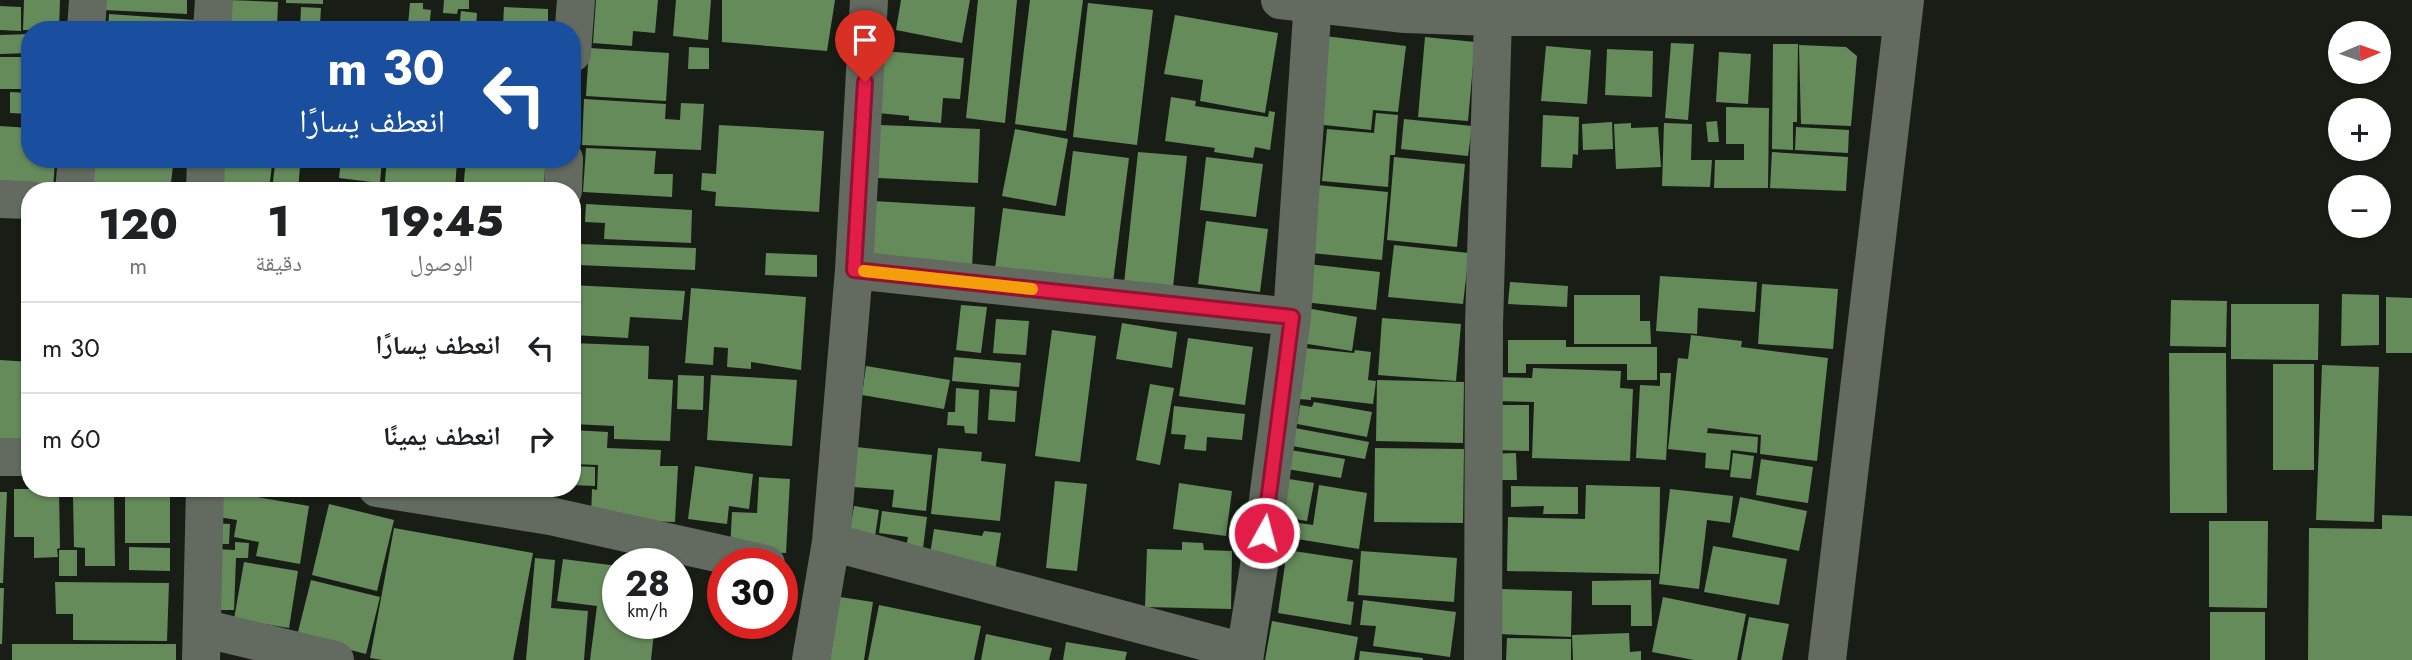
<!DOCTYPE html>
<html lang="ar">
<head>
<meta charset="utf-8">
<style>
	body { margin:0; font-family:Jost,"Noto Naskh Arabic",sans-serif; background:#f2f2f2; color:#202124; direction:rtl; height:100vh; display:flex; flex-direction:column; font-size:26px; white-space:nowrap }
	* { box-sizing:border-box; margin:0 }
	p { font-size:23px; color:#757577 }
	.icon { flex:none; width:38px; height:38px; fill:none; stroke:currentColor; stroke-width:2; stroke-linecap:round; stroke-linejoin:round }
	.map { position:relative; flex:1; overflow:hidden; direction:ltr }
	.sheet { position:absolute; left:21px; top:182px; width:560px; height:315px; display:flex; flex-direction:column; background:#fff; border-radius:28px; box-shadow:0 2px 5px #0004; direction:rtl }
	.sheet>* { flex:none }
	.guide { position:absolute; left:21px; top:21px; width:560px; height:147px; border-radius:28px; box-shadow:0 2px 5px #0004; direction:rtl; background:#1a4fa0; color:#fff; overflow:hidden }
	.needle { width:46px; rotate:88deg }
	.controls { position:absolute; left:2328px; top:21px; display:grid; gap:14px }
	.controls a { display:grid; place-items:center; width:63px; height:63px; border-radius:50%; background:#fff; box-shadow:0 2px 5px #0004; font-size:35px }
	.speed { position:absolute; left:602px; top:548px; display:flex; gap:14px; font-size:35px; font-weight:700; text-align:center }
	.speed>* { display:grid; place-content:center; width:91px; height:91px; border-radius:50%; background:#fff; box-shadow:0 2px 5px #0004; line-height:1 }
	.speed small { font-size:18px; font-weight:400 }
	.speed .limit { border:10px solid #d22; background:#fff; color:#111 }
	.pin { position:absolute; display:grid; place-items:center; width:60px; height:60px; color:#fff; margin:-72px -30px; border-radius:50% 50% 50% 0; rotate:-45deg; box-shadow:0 0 7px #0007 }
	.pin .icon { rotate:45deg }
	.me { position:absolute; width:77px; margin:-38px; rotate:7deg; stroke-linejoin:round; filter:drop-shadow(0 0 5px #0008) }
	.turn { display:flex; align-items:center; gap:24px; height:147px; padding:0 21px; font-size:32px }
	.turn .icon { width:91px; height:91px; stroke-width:2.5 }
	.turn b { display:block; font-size:49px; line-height:60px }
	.eta { display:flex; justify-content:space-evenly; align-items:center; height:119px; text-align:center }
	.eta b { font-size:42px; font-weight:800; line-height:49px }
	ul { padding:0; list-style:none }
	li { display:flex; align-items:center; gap:21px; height:91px; padding:0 21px; border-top:2px solid #e0e0e0 }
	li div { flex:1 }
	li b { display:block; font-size:26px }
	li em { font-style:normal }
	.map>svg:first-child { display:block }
</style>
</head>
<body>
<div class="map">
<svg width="2412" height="660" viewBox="0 0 2412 660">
	<rect width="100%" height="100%" fill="#181e16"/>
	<path fill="#658b5b" d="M 24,0 L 60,0 L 59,30 L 23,30 Z
		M 103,0 L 187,0 L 187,14 L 103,10 Z
		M 228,0 L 278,2 L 277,27 L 293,28 L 293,30 L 226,30 Z
		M 286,0 L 323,0 L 323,4 L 286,3 Z
		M 444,0 L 469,0 L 469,9 L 458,9 L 457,14 L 443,13 Z
		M 596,0 L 658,0 L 655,33 L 633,31 L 632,46 L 593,43 Z
		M 676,0 L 711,0 L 708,40 L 673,36 Z
		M 722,0 L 835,0 L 827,51 L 722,42 Z
		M 901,0 L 970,0 L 962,43 L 896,30 Z
		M 978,0 L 1017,0 L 1005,123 L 966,118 Z
		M 1030,0 L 1083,0 L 1066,131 L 1015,124 Z
		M 410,3 L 423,3 L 423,9 L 431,10 L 429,30 L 389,30 L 389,24 L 408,25 Z
		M 1088,3 L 1153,10 L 1137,145 L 1073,137 Z
		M 0,6 L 21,7 L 21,31 L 0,30 Z
		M 301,7 L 321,8 L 320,25 L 353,28 L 353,30 L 300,30 Z
		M 504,7 L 548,9 L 548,30 L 487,30 L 487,26 L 503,26 Z
		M 461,11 L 477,13 L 476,30 L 459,30 Z
		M 109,14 L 195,20 L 194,30 L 108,30 Z
		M 1175,15 L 1278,33 L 1265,113 L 1200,101 L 1203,80 L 1164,74 Z
		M 30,34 L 30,53 L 0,54 L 0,35 Z
		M 1325,36 L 1406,46 L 1398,112 L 1373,110 L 1371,130 L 1315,124 Z
		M 1425,37 L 1475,42 L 1468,121 L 1418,117 Z
		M 1671,43 L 1694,44 L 1688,120 L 1665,118 Z
		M 1773,44 L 1798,44 L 1797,122 L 1793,122 L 1793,150 L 1772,149 Z
		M 1799,45 L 1846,47 L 1857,56 L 1851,126 L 1801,124 Z
		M 1546,46 L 1591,50 L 1587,104 L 1541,101 Z
		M 689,47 L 709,48 L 709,69 L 688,69 Z
		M 589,48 L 669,53 L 666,101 L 586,96 Z
		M 1607,49 L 1653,51 L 1652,97 L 1605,95 Z
		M 884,51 L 964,58 L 960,99 L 943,98 L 941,123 L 909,120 L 909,116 L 878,113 Z
		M 1719,52 L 1751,54 L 1748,104 L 1716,102 Z
		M 0,57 L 30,57 L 30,89 L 0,89 Z
		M 10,92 L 30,93 L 30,114 L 10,113 Z
		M 1171,97 L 1196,101 L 1195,106 L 1268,117 L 1269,111 L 1275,112 L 1270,150 L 1255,147 L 1253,158 L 1214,152 L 1215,148 L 1165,141 Z
		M 584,99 L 666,104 L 665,119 L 680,120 L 681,103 L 704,104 L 701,150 L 582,145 Z
		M 1726,107 L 1769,108 L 1768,188 L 1714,188 L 1715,160 L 1744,160 L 1744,144 L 1726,144 Z
		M 1376,113 L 1398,115 L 1395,155 L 1390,155 L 1388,187 L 1322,181 L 1327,129 L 1374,133 Z
		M 1543,115 L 1579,117 L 1578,155 L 1573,154 L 1572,168 L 1541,167 Z
		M 1404,119 L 1472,126 L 1468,156 L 1401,149 Z
		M 1717,121 L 1719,142 L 1708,142 L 1706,122 Z
		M 1612,122 L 1613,149 L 1583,150 L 1582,124 Z
		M 1631,123 L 1631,128 L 1658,127 L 1661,167 L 1616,169 L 1614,124 Z
		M 1664,123 L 1692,124 L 1691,160 L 1712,160 L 1710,187 L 1662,186 Z
		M 719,125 L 824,131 L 819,212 L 715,206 L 716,192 L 701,190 L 702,173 L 716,174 Z
		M 880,125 L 980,129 L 978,183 L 878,178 Z
		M 0,126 L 30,128 L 30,159 L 55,159 L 53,191 L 0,191 Z
		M 1796,127 L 1849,130 L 1848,153 L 1795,150 Z
		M 1015,129 L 1068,139 L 1056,206 L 1002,196 Z
		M 586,148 L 656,151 L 654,174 L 673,174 L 672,197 L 583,192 Z
		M 1073,151 L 1129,158 L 1112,290 L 994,276 L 1003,208 L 1065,216 Z
		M 1138,152 L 1187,156 L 1172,297 L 1123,293 Z
		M 1772,152 L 1848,157 L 1846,191 L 1770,188 Z
		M 1206,157 L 1263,164 L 1256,217 L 1200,210 Z
		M 1394,157 L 1465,164 L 1457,247 L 1387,240 Z
		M 94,159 L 146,159 L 145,164 L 173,166 L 170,191 L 91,191 Z
		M 219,159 L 272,164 L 269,191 L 215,191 Z
		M 341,159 L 382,159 L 380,183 L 339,178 Z
		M 387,159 L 457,160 L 455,191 L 384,191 Z
		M 466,159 L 546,159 L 543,191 L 463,191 Z
		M 275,164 L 300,166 L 298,191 L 272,191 Z
		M 1317,185 L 1388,192 L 1382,260 L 1311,253 Z
		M 873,201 L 975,207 L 972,268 L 870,263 Z
		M 586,204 L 692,210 L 691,243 L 604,239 L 605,223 L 585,222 Z
		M 1206,221 L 1268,229 L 1260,292 L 1198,284 Z
		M 578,244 L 696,248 L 695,270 L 578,265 Z
		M 1394,245 L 1469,253 L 1463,304 L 1388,297 Z
		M 766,253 L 817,255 L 817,277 L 765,275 Z
		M 1308,264 L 1380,272 L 1376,310 L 1304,302 Z
		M 1660,276 L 1757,282 L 1755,312 L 1698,308 L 1697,334 L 1656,331 Z
		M 1510,282 L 1568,286 L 1567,307 L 1508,304 Z
		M 1762,284 L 1838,289 L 1833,349 L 1758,344 Z
		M 572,285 L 685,291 L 682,320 L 630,317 L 628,338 L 572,335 Z
		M 691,288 L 806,297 L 801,370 L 751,362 L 751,369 L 727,367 L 728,348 L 714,347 L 713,365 L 685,363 Z
		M 2342,294 L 2379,295 L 2379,345 L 2341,346 Z
		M 1574,295 L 1640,295 L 1640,321 L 1650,321 L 1651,344 L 1574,344 Z
		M 2386,297 L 2412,298 L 2412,353 L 2386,353 Z
		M 2171,300 L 2227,301 L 2226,347 L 2170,346 Z
		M 2231,304 L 2319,304 L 2318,360 L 2231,359 Z
		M 961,305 L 987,307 L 981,353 L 956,350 Z
		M 1301,307 L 1357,317 L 1352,351 L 1295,342 Z
		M 1382,318 L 1461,324 L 1456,381 L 1378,375 Z
		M 996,319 L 1029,321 L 1026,355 L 993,353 Z
		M 1122,323 L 1177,332 L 1172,368 L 1116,359 Z
		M 1052,330 L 1096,336 L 1080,462 L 1035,456 Z
		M 1691,335 L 1742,341 L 1741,347 L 1828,358 L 1817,461 L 1760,454 L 1761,435 L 1708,428 L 1707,433 L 1758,437 L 1757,453 L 1731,450 L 1729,470 L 1705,468 L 1706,453 L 1668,449 L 1678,358 L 1688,359 Z
		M 1188,338 L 1253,347 L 1245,405 L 1179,396 Z
		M 1508,340 L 1566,340 L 1566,347 L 1657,347 L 1657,380 L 1627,380 L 1627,364 L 1526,364 L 1526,373 L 1508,373 Z
		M 572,343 L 649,346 L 648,379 L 673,380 L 670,441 L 614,439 L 614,426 L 572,424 Z
		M 1305,348 L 1354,353 L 1355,350 L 1371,352 L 1368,380 L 1376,381 L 1373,404 L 1311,397 L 1311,400 L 1299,399 Z
		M 2169,353 L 2226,353 L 2227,513 L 2170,513 Z
		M 954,357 L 1021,363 L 1019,387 L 952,381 Z
		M 0,360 L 30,362 L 25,452 L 0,451 Z
		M 2273,364 L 2314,364 L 2314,470 L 2273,470 Z
		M 2322,365 L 2379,367 L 2374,522 L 2316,520 Z
		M 866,366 L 950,380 L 944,409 L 862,395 Z
		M 1533,368 L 1621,371 L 1620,388 L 1633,389 L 1630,461 L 1532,458 L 1534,402 L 1494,401 L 1494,377 L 1532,378 Z
		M 1660,373 L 1671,373 L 1666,460 L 1636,458 L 1640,385 L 1660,386 Z
		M 678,375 L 704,376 L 703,410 L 677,409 Z
		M 711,375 L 797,380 L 792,446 L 707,440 Z
		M 1377,380 L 1464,382 L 1463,443 L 1376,441 Z
		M 1150,384 L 1174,388 L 1160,465 L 1136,460 Z
		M 956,388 L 979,390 L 977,434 L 965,433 L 964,426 L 947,425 L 948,412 L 955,412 Z
		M 990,389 L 1017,391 L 1015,422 L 988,420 Z
		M 1314,402 L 1372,412 L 1367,437 L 1297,424 L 1300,405 L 1312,407 Z
		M 1495,405 L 1529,405 L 1529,451 L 1495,450 Z
		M 1174,406 L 1245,414 L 1242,440 L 1207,437 L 1206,451 L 1184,449 L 1186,435 L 1171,434 Z
		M 1295,428 L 1369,442 L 1365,459 L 1292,446 Z
		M 572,430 L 608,432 L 607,448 L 661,450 L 660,466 L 678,466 L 675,522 L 591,519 L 592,489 L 597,490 L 598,465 L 572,464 Z
		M 856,447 L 932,455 L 926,511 L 892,507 L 894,490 L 853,487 Z
		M 938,448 L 982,452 L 981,461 L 1006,464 L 1000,521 L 931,514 Z
		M 1375,448 L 1464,449 L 1463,523 L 1374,522 Z
		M 1284,449 L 1345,459 L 1341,478 L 1281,468 Z
		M 1516,453 L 1517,480 L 1489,480 L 1488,454 Z
		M 1733,453 L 1754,456 L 1751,479 L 1730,477 Z
		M 1761,459 L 1813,467 L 1808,503 L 1756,495 Z
		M 572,466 L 595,467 L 595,486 L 572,485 Z
		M 695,466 L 753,474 L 749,509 L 729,506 L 727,524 L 688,519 Z
		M 759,477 L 790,479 L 786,553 L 730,550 L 732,512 L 757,513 Z
		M 1289,479 L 1314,483 L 1307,521 L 1283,517 Z
		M 1055,481 L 1087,484 L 1077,571 L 1046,568 Z
		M 1179,483 L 1232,491 L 1226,536 L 1173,529 Z
		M 1319,485 L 1367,493 L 1359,549 L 1297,539 L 1299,523 L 1313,525 Z
		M 1586,485 L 1660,487 L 1659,574 L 1507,571 L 1508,517 L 1585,519 Z
		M 1511,486 L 1578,487 L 1578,514 L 1543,514 L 1544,506 L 1511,507 Z
		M 312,488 L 333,488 L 331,496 L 311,493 Z
		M 14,489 L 59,489 L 60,548 L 57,549 L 58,557 L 34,558 L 34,537 L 14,537 Z
		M 1670,489 L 1733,496 L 1730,523 L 1707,520 L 1699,589 L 1659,584 Z
		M 216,490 L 309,506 L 300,564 L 256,556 L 259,542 L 234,537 L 237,520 L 212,516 Z
		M 0,492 L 7,492 L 3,583 L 0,583 Z
		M 125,494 L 170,494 L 170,543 L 125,543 Z
		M 114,495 L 115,566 L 85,566 L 85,548 L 74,547 L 73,496 Z
		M 1740,497 L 1807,511 L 1799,551 L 1732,537 Z
		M 329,504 L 394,520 L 377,591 L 312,575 Z
		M 854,506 L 879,510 L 875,536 L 846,554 Z
		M 882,511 L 927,517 L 922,556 L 905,553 L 908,537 L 879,533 Z
		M 2382,515 L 2412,516 L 2412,660 L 2308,660 L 2309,528 L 2382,529 Z
		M 2209,521 L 2268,521 L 2267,608 L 2209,607 Z
		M 208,523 L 230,524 L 229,544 L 208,544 Z
		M 394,528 L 533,553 L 513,660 L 382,660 L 370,658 Z
		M 934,529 L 982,536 L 984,531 L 1001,533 L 991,596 L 925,586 Z
		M 235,542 L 249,543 L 248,558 L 236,558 L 234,610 L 213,610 L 215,549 L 235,550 Z
		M 1182,542 L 1203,543 L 1204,550 L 1232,551 L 1231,609 L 1145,607 L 1147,549 L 1182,550 Z
		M 1713,546 L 1787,559 L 1779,605 L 1704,592 Z
		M 129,547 L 170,548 L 170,571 L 129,570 Z
		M 59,550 L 77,550 L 77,576 L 59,576 Z
		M 1287,550 L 1353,560 L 1347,601 L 1354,602 L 1351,625 L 1278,613 Z
		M 1361,551 L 1457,558 L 1454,602 L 1358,595 Z
		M 535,558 L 555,560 L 551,608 L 588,611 L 584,660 L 526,660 Z
		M 563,559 L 618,566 L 618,623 L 655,623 L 651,660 L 590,660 L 597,606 L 557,601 Z
		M 244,562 L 298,571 L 289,628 L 234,619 Z
		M 311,580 L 380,597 L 366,654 L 297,636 Z
		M 1651,580 L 1652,626 L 1631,626 L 1631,605 L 1592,605 L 1592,581 Z
		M 55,582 L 169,583 L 167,641 L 73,640 L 73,614 L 56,614 Z
		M 0,588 L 4,588 L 2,644 L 0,644 Z
		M 1500,589 L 1572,591 L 1571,637 L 1499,634 Z
		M 840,597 L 873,602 L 864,660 L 830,660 Z
		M 1663,597 L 1746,614 L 1737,660 L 1694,660 L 1652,652 Z
		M 1363,600 L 1456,612 L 1450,657 L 1373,646 L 1376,626 L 1360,625 Z
		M 879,605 L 981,626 L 974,660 L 868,660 Z
		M 2210,612 L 2265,612 L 2265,660 L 2210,660 Z
		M 1749,617 L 1789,624 L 1782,660 L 1741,660 Z
		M 1272,621 L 1358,637 L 1354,660 L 1265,660 Z
		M 1629,633 L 1630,652 L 1641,651 L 1641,660 L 1573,660 L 1572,635 Z
		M 986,634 L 1052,648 L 1049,660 L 981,660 Z
		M 1507,638 L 1571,639 L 1571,660 L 1506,660 Z
		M 1066,642 L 1127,652 L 1125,660 L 1063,660 Z
		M 12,644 L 176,644 L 176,660 L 12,660 Z
		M 1360,651 L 1423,658 L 1423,660 L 1359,660 Z"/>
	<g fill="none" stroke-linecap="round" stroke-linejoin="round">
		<path stroke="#636b61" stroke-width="38" d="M 1280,0 L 1405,14 L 1493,17 L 1903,17
			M 86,30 L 88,0
			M 212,30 L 214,0
			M 572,53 L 576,0
			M 74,191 L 77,159
			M 205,191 L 206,159
			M 563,191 L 564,159
			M 0,199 L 30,200
			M 854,270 L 1292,317
			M 0,457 L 30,457
			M 377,488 L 550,516 L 766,564
			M 831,542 L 1244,652
			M 202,628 L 335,660
			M 201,660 L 205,488
			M 811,660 L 831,542 L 854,270 L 869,0
			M 1244,660 L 1260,560 L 1292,317 L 1313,0
			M 1483,660 L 1484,325 L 1493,17
			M 1827,660 L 1905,0"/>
	</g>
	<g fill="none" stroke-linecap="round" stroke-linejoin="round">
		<g stroke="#92132f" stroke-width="18">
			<path id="route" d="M 865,82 L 854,270 L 1292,317 L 1264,533"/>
		</g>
		<use href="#route" stroke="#e11d48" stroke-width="12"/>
		<path stroke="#f59e0b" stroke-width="12" d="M 864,271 L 1032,289"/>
	</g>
</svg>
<div class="controls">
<a><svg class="needle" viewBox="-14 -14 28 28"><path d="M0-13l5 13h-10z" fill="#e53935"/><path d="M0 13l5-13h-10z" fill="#757577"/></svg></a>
<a>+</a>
<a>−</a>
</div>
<div class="speed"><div>28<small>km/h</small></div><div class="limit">30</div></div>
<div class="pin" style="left:865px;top:82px;background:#d93025"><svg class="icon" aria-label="arrive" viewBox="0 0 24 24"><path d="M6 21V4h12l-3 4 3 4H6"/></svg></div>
<svg class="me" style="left:1264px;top:533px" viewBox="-20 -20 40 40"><circle r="17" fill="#e11d48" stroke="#fff" stroke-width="3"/><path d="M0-11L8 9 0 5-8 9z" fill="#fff"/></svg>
<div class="guide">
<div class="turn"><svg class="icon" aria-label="left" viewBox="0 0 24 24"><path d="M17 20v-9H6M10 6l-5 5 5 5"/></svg><div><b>30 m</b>انعطف يسارًا</div></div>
</div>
<section class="sheet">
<div class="eta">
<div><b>19:45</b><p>الوصول</p></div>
<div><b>1</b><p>دقيقة</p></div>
<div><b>120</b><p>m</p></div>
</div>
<ul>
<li><svg class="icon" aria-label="left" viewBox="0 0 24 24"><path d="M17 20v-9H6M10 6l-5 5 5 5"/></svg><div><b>انعطف يسارًا</b></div><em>30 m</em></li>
<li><svg class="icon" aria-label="right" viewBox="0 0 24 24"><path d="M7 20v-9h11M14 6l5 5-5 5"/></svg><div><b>انعطف يمينًا</b></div><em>60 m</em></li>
</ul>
</section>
</div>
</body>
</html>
